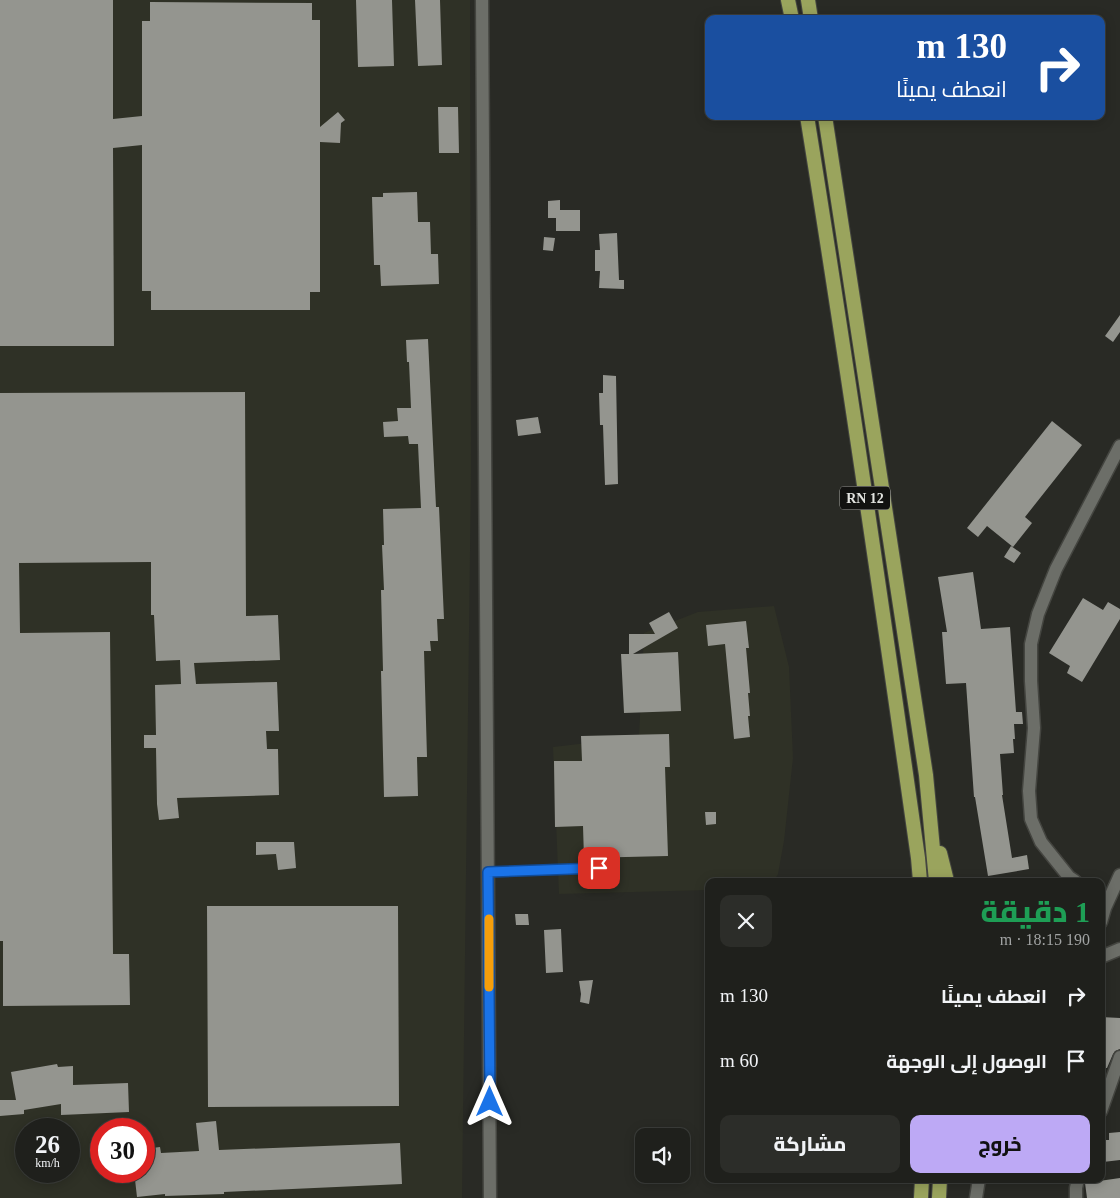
<!DOCTYPE html>
<html lang="ar">
<head>
<meta charset="utf-8">
<style>
	body { margin:0; font-family:"Times New Roman",Cairo,serif; background:#2c2d29; color:#f1f3f6; direction:rtl; height:100vh; display:flex; flex-direction:column; font-size:19px; white-space:nowrap }
	* { box-sizing:border-box; margin:0 }
	p { font-size:16px; color:#a1a3a3 }
	.icon { flex:none; width:28px; height:28px; fill:none; stroke:currentColor; stroke-width:2; stroke-linecap:round; stroke-linejoin:round }
	.map { position:relative; flex:1; overflow:hidden; direction:ltr }
	.panel { position:absolute; left:705px; top:878px; width:400px; height:305px; display:flex; flex-direction:column; background:#1f201c; border-radius:10px; box-shadow:0 2px 12px #0003,0 0 0 1px #3c3e3b; direction:rtl }
	.panel>* { flex:none }
	.hud { position:absolute; left:705px; top:15px; width:400px; height:105px; border-radius:10px; box-shadow:0 2px 12px #0003,0 0 0 1px #3c3e3b; direction:rtl; background:#1a4fa0; color:#fff; overflow:hidden }
	.buttons { position:absolute; left:635px; top:1128px; display:grid; gap:10px }
	.buttons a { display:grid; place-items:center; width:55px; height:55px; border-radius:10px; background:#1f201c; box-shadow:0 2px 12px #0003,0 0 0 1px #3c3e3b; font-size:25px }
	.speed { position:absolute; left:15px; top:1118px; display:flex; gap:10px; font-size:25px; font-weight:700; text-align:center }
	.speed>* { display:grid; place-content:center; width:65px; height:65px; border-radius:50%; background:#1f201c; box-shadow:0 2px 12px #0003,0 0 0 1px #3c3e3b; line-height:1 }
	.speed small { font-size:12px; font-weight:400 }
	.speed .limit { border:8px solid #d22; background:#fff; color:#111 }
	.pin { position:absolute; display:grid; place-items:center; width:42px; height:42px; color:#fff; margin:-21px; border-radius:10px; box-shadow:0 2px 8px #0006 }
	.me { position:absolute; width:55px; margin:-28px; rotate:0deg; stroke-linejoin:round; filter:drop-shadow(0 0 4px #0008) }
	.turn { display:flex; align-items:center; gap:18px; height:105px; padding:0 15px; font-size:22px }
	.turn .icon { width:65px; height:65px; stroke-width:2.5 }
	.turn b { display:block; font-size:35px; line-height:42px }
	.round { display:grid; place-items:center; flex:none; width:52px; height:52px; border-radius:10px; background:#2c2d29 }
	.overview { display:flex; align-items:center; justify-content:space-between; height:85px; padding:0 15px }
	h1 { font-size:30px; font-weight:800; line-height:38px; color:#1e9e55 }
	.action { display:flex; gap:10px; margin-top:auto; padding:10px 15px }
	.action a { flex:1; height:58px; border-radius:10px; background:#bda9f5; color:#111; font-size:20px; font-weight:800; line-height:58px; text-align:center }
	.action a+a { background:#2c2d29; color:#f1f3f6 }
	ul { padding:0; list-style:none }
	li { display:flex; align-items:center; gap:15px; height:65px; padding:0 15px }
	li div { flex:1 }
	li b { display:block; font-size:19px }
	li em { font-style:normal }
	.map>svg:first-child { display:block }
</style>
</head>
<body>
<div class="map">
<svg width="1120" height="1198" viewBox="0 0 1120 1198">
	<rect width="100%" height="100%" fill="#292a25"/>
	<path fill="#2f3126" fill-rule="evenodd" d="M 0,0 L 470,0 L 471,471 L 462,1198 L 0,1198 ZM 26,1129 L 69,1129 L 69,1171 L 26,1171 ZM 101,1129 L 144,1129 L 144,1171 L 101,1171 Z
		M 774,606 L 789,667 L 793,758 L 784,841 L 778,874 L 774,881 L 709,881 L 709,890 L 559,894 L 553,747 L 639,737 L 644,633 L 698,612 Z"/>
	<path fill="#94958f" d="M 0,0 L 113,0 L 113,119 L 142,116 L 142,21 L 150,21 L 150,2 L 312,3 L 312,20 L 320,20 L 320,127 L 338,112 L 345,120 L 341,123 L 340,143 L 320,142 L 320,292 L 310,292 L 310,310 L 151,310 L 151,291 L 142,291 L 142,145 L 113,148 L 114,346 L 0,346 Z
		M 356,0 L 392,0 L 394,66 L 358,67 Z
		M 415,0 L 440,0 L 442,65 L 418,66 Z
		M 438,107 L 458,107 L 459,153 L 439,153 Z
		M 417,192 L 418,222 L 430,222 L 431,254 L 438,254 L 439,284 L 381,286 L 380,265 L 374,265 L 372,197 L 383,197 L 383,193 Z
		M 560,200 L 560,210 L 580,210 L 580,231 L 556,231 L 556,218 L 548,218 L 548,201 Z
		M 617,233 L 619,280 L 624,280 L 624,289 L 599,288 L 600,271 L 595,271 L 595,250 L 600,250 L 599,234 Z
		M 544,237 L 555,238 L 553,251 L 543,250 Z
		M 1120,315 L 1120,332 L 1113,342 L 1105,336 Z
		M 428,339 L 436,507 L 439,507 L 444,619 L 437,619 L 438,641 L 430,641 L 431,651 L 424,651 L 427,757 L 417,757 L 418,796 L 384,797 L 381,671 L 383,671 L 381,590 L 384,590 L 382,545 L 384,545 L 383,509 L 421,508 L 418,444 L 409,444 L 408,436 L 384,437 L 383,422 L 398,421 L 397,408 L 411,408 L 409,362 L 407,362 L 406,340 Z
		M 603,375 L 616,376 L 618,484 L 605,485 L 603,425 L 600,425 L 599,393 L 603,393 Z
		M 245,392 L 246,616 L 278,615 L 280,660 L 194,663 L 196,684 L 277,682 L 279,731 L 266,731 L 267,749 L 278,749 L 279,795 L 177,798 L 179,818 L 159,820 L 157,804 L 156,748 L 144,748 L 144,735 L 156,735 L 155,685 L 181,684 L 180,660 L 156,661 L 154,615 L 151,615 L 151,562 L 19,563 L 20,633 L 110,632 L 113,954 L 129,954 L 130,1005 L 3,1006 L 3,941 L 0,941 L 0,393 Z
		M 538,417 L 541,433 L 518,436 L 516,420 Z
		M 1052,421 L 1082,445 L 1025,517 L 1032,523 L 1013,547 L 987,526 L 978,537 L 967,528 Z
		M 1011,546 L 1021,553 L 1014,563 L 1004,557 Z
		M 973,572 L 981,629 L 1010,627 L 1016,712 L 1022,712 L 1023,724 L 1014,724 L 1015,739 L 1013,739 L 1014,753 L 1000,754 L 1003,795 L 1002,795 L 1012,858 L 1027,855 L 1029,869 L 988,876 L 975,797 L 974,797 L 966,683 L 946,684 L 942,632 L 947,632 L 938,577 Z
		M 1083,598 L 1103,610 L 1108,602 L 1120,609 L 1120,619 L 1082,682 L 1067,673 L 1070,666 L 1049,653 Z
		M 669,612 L 678,628 L 633,654 L 678,652 L 681,711 L 624,713 L 621,654 L 629,654 L 629,634 L 655,634 L 649,623 Z
		M 746,621 L 749,648 L 746,648 L 750,693 L 748,693 L 750,716 L 748,716 L 750,737 L 734,739 L 725,644 L 708,646 L 706,625 Z
		M 669,734 L 670,767 L 665,767 L 668,856 L 584,858 L 583,826 L 555,827 L 554,761 L 582,761 L 581,736 Z
		M 705,812 L 716,812 L 716,824 L 706,825 Z
		M 256,842 L 294,842 L 296,868 L 278,870 L 276,854 L 256,855 Z
		M 207,906 L 398,906 L 399,1106 L 208,1107 Z
		M 515,914 L 528,914 L 529,925 L 516,925 Z
		M 561,929 L 563,972 L 546,973 L 544,930 Z
		M 593,980 L 589,1004 L 580,1002 L 581,994 L 579,981 Z
		M 1101,1017 L 1120,1018 L 1120,1049 L 1115,1051 L 1113,1054 L 1107,1068 L 1101,1068 Z
		M 57,1064 L 58,1067 L 73,1066 L 73,1085 L 128,1083 L 129,1112 L 61,1115 L 61,1104 L 24,1110 L 24,1114 L 0,1116 L 0,1100 L 16,1100 L 11,1072 Z
		M 216,1121 L 219,1150 L 400,1143 L 402,1184 L 224,1192 L 224,1194 L 165,1196 L 165,1194 L 137,1197 L 134,1171 L 144,1171 L 144,1149 L 160,1147 L 161,1153 L 199,1151 L 196,1123 Z
		M 1120,1132 L 1120,1160 L 1103,1162 L 1101,1140 L 1109,1140 L 1109,1133 Z
		M 1120,1178 L 1120,1198 L 1087,1198 L 1085,1183 Z"/>
	<g fill="none" stroke-linecap="round" stroke-linejoin="round">
		<g stroke="#444540" stroke-width="9">
			<path id="service" d="M 488,872 L 599,868"/>
		</g>
		<g stroke="#444540" stroke-width="15">
			<path id="minor" d="M 482,0 L 490,1198
				M 1075,881 L 1069,877 L 1041,842 L 1031,819 L 1029,791 L 1034,728 L 1031,681 L 1031,644 L 1038,614 L 1056,569 L 1120,446
				M 1101,922 L 1105,908 L 1120,875
				M 1101,957 L 1120,949
				M 1101,1111 L 1120,1057
				M 976,1198 L 979,1179
				M 1076,1198 L 1076,1188 L 1078,1179"/>
		</g>
		<g stroke="#444540" stroke-width="16">
			<path id="trunk" d="M 788,0 L 792,19
				M 808,0 L 811,19
				M 807,116 C 847,363 883,611 918,858 L 920,881
				M 825,116 L 926,775 L 936,881
				M 940,853 L 947,881
				M 921,1198 L 922,1179
				M 939,1198 L 940,1179"/>
		</g>
		<use href="#service" stroke="#6c6e68" stroke-width="7"/>
		<use href="#minor" stroke="#6c6e68" stroke-width="12"/>
		<use href="#trunk" stroke="#9aa45d" stroke-width="14"/>
	</g>
	<g fill="none" stroke-linecap="round" stroke-linejoin="round">
		<g stroke="#114b97" stroke-width="12">
			<path id="route" d="M 490,1102 L 488,872 L 599,868"/>
		</g>
		<use href="#route" stroke="#1a73e8" stroke-width="9"/>
		<path stroke="#f59e0b" stroke-width="9" d="M 489,919 L 489,987"/>
	</g>
	<g text-anchor="middle" dominant-baseline="central" stroke-width="5" stroke-linejoin="round" paint-order="stroke">
		<rect fill="#121210" stroke="#a4a4a1" stroke-width="1" x="840" y="486.5" width="50" height="23" rx="4"/>
		<g font-size="14" font-weight="bold" fill="#e2e3df">
			<text x="865" y="498">RN 12</text>
		</g>
	</g>
</svg>
<div class="buttons">
<a><svg class="icon" aria-label="sound" viewBox="0 0 24 24"><path d="M4 9h4l5-4v14l-5-4H4zM17 9q2 3 0 6"/></svg></a>
</div>
<div class="speed"><div>26<small>km/h</small></div><div class="limit">30</div></div>
<div class="pin" style="left:599px;top:868px;background:#d93025"><svg class="icon" aria-label="arrive" viewBox="0 0 24 24"><path d="M6 21V4h12l-3 4 3 4H6"/></svg></div>
<svg class="me" style="left:490px;top:1102px" viewBox="-20 -20 40 40"><path d="M0-17L14 15 0 8-14 15z" fill="#1a73e8" stroke="#fff" stroke-width="4"/></svg>
<div class="hud">
<div class="turn"><svg class="icon" aria-label="right" viewBox="0 0 24 24"><path d="M7 20v-9h11M14 6l5 5-5 5"/></svg><div><b>130 m</b>انعطف يمينًا</div></div>
</div>
<section class="panel">
<div class="overview"><div><h1>1 دقيقة</h1><p>190 m · 18:15</p></div><a class="round"><svg class="icon" aria-label="close" viewBox="0 0 24 24"><path d="M6 6l12 12M18 6L6 18"/></svg></a></div>
<ul>
<li><svg class="icon" aria-label="right" viewBox="0 0 24 24"><path d="M7 20v-9h11M14 6l5 5-5 5"/></svg><div><b>انعطف يمينًا</b></div><em>130 m</em></li>
<li><svg class="icon" aria-label="arrive" viewBox="0 0 24 24"><path d="M6 21V4h12l-3 4 3 4H6"/></svg><div><b>الوصول إلى الوجهة</b></div><em>60 m</em></li>
</ul>
<div class="action"><a>خروج</a><a>مشاركة</a></div>
</section>
</div>
</body>
</html>
